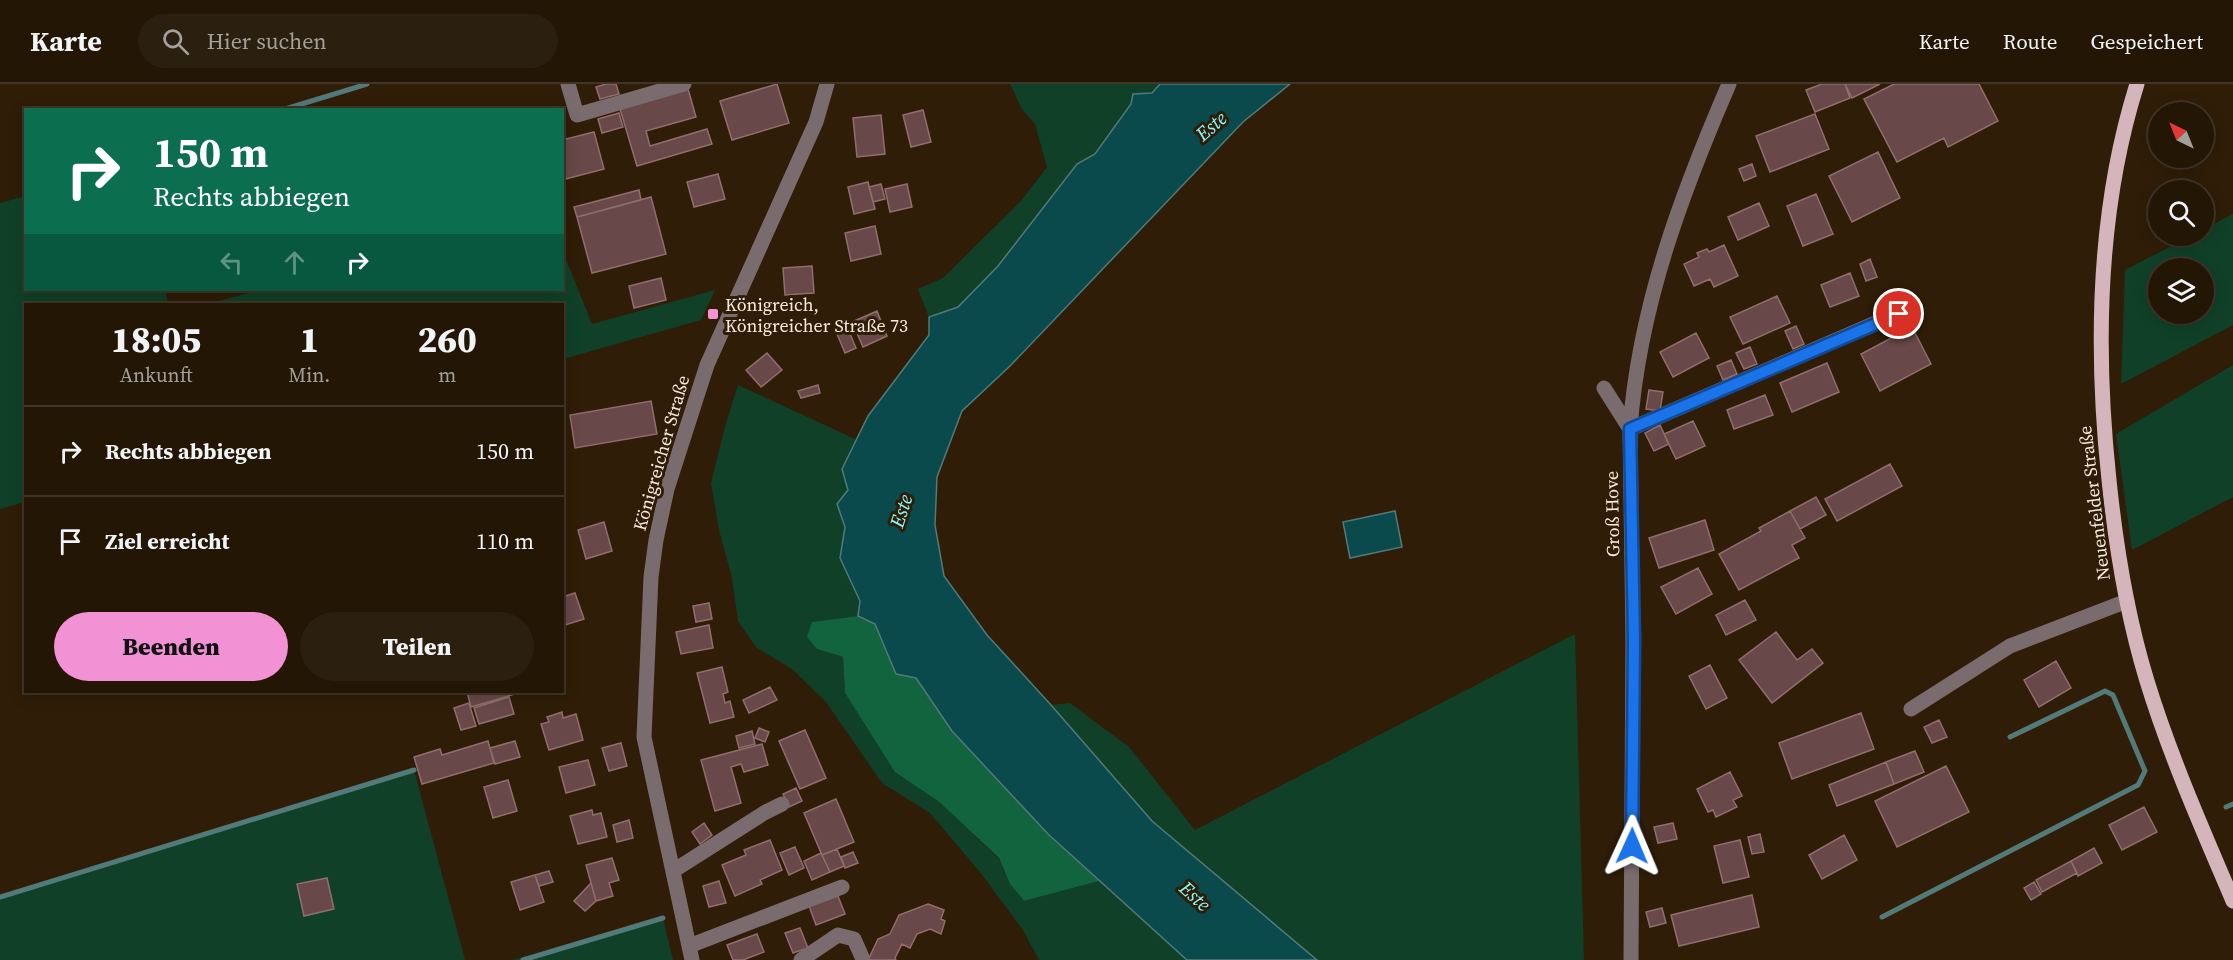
<!DOCTYPE html>
<html lang="de">
<head>
<meta charset="utf-8">
<style>
	body { margin:0; font-family:"Source Serif 4",serif; background:#2b1f0f; color:#f1f3f6; height:100vh; display:flex; flex-direction:column; font-size:22px; white-space:nowrap }
	* { box-sizing:border-box; margin:0 }
	p { font-size:20px; color:#a39f9a }
	.icon { flex:none; width:33px; height:33px; fill:none; stroke:currentColor; stroke-width:2; stroke-linecap:round; stroke-linejoin:round }
	.map { position:relative; flex:1; overflow:hidden }
	.drawer { position:absolute; left:24px; top:219px; width:540px; height:390px; display:flex; flex-direction:column; background:#231605; border-radius:0px; box-shadow:0 3px 15px #0003,0 0 0 2px #403527 }
	.drawer>* { flex:none }
	.guide { position:absolute; left:24px; top:24px; width:540px; height:183px; border-radius:0px; box-shadow:0 3px 15px #0003,0 0 0 2px #403527; background:#0b6e4f; color:#fff; overflow:hidden }
	.needle { width:39px; rotate:317deg }
	.fabs { position:absolute; left:2148px; top:18px; display:grid; gap:12px }
	.fabs a { display:grid; place-items:center; width:66px; height:66px; border-radius:50%; background:#231605; box-shadow:0 3px 15px #0003,0 0 0 2px #403527; font-size:30px }
	.pin { position:absolute; display:grid; place-items:center; width:51px; height:51px; color:#fff; margin:-26px; border:3px solid #fff; border-radius:50%; box-shadow:0 2px 6px #0007 }
	.me { position:absolute; width:66px; margin:-33px; rotate:1deg; stroke-linejoin:round; filter:drop-shadow(0 0 4px #0008) }
	.turn { display:flex; align-items:center; gap:21px; height:126px; padding:0 30px; font-size:27px }
	.turn .icon { width:78px; height:78px; stroke-width:2.5 }
	.turn b { display:block; font-size:42px; line-height:51px }
	.lanes { display:flex; align-items:center; height:57px; padding:0 30px; background:#0003; justify-content:center; gap:30px; direction:ltr }
	.lanes .off { opacity:.35 }
	.eta { display:flex; justify-content:space-evenly; align-items:center; height:102px; text-align:center }
	.eta b { font-size:36px; font-weight:800; line-height:42px }
	.button { display:flex; gap:12px; margin-top:auto; padding:12px 30px }
	.button a { flex:1; height:69px; border-radius:36px; background:#f391d5; color:#111; font-size:24px; font-weight:800; line-height:69px; text-align:center }
	.button a+a { background:#2b1f0f; color:#f1f3f6 }
	ul { padding:0; list-style:none }
	li { display:flex; align-items:center; gap:18px; height:90px; padding:0 30px; border-top:2px solid #403527 }
	li div { flex:1 }
	li b { display:block; font-size:22px }
	li em { font-style:normal }
	header { display:flex; align-items:center; gap:36px; box-sizing:border-box; height:84px; padding:0 30px; background:#231605; border-bottom:2px solid #403527 }
	header strong { font-size:28px }
	nav { display:flex; gap:33px; margin-inline-start:auto; font-size:21px }
	.search { width:420px; height:54px; background:#2b1f0f; display:flex; align-items:center; gap:15px; box-sizing:border-box; padding:0 21px; border-radius:33px; color:#a39f9a; font-size:22px }
	.map>svg:first-child { display:block }
</style>
</head>
<body>
<header>
<strong>Karte</strong>
<div class="search"><svg class="icon" aria-label="search" viewBox="0 0 24 24"><circle cx="10" cy="10" r="6"/><path d="M15 15l6 6"/></svg>Hier suchen</div>
<nav><a>Karte</a><a>Route</a><a>Gespeichert</a></nav>
</header>
<div class="map">
<svg width="2233" height="876" viewBox="0 0 2233 876">
	<rect width="100%" height="100%" fill="#2f1d07"/>
	<path fill="#104128" fill-rule="evenodd" d="M 1010,0 L 1160,0 L 1152,9 L 1131,20 L 1095,70 L 1077,80 L 998,182 L 958,223 L 929,233 L 918,205 L 943,194 L 1021,117 L 1047,83 L 1035,40 L 1022,25 Z
		M 25,112 L 26,206 L 165,206 L 168,220 L 26,220 L 25,418 L 0,425 L 0,119 Z
		M 2233,130 L 2233,241 L 2121,300 L 2125,186 L 2191,152 L 2204,152 L 2204,145 ZM 2204,184 L 2204,230 L 2158,230 L 2158,184 Z
		M 563,168 L 592,240 L 715,206 L 701,236 L 563,275 L 562,220 L 208,220 L 260,206 L 562,206 Z
		M 2233,281 L 2233,413 L 2132,466 L 2116,350 Z
		M 738,301 L 857,356 L 842,385 L 848,406 L 837,420 L 845,443 L 840,474 L 860,517 L 858,532 L 812,538 L 817,565 L 843,573 L 845,609 L 895,687 L 938,717 L 999,775 L 1010,800 L 1024,817 L 1099,797 L 1187,876 L 1039,876 L 1023,846 L 980,788 L 930,729 L 882,699 L 826,618 L 792,585 L 756,563 L 738,537 L 732,494 L 719,446 L 711,399 L 726,339 Z
		M 1575,550 L 1584,876 L 1317,876 L 1152,737 L 1051,621 L 1070,619 L 1129,663 L 1195,746 Z
		M 414,686 L 465,876 L 0,876 L 0,813 Z
		M 663,834 L 673,876 L 512,876 Z"/>
	<path fill="#11643d" d="M 858,532 L 875,539 L 896,590 L 916,594 L 952,647 L 1048,750 L 1099,797 L 1024,817 L 1010,800 L 999,774 L 938,717 L 895,688 L 845,609 L 843,573 L 817,565 L 807,553 L 812,538 Z"/>
	<path fill="#0a4a4c" stroke="#517a78" stroke-width="1.5" d="M 1160,0 L 1290,0 L 1243,38 L 1010,282 L 962,327 L 937,393 L 935,441 L 944,492 L 987,551 L 1051,621 L 1152,737 L 1317,876 L 1187,876 L 1048,750 L 952,647 L 916,594 L 896,590 L 875,540 L 858,532 L 860,517 L 840,474 L 845,443 L 837,420 L 848,406 L 842,385 L 868,332 L 929,251 L 929,233 L 958,223 L 998,182 L 1077,80 L 1095,70 L 1131,20 L 1133,10 L 1152,9 Z
		M 1395,427 L 1402,463 L 1350,474 L 1343,438 Z"/>
	<g fill="none" stroke-linecap="round" stroke-linejoin="round">
		<path stroke="#517a78" stroke-width="5" d="M 282,26 L 367,0
			M 2226,723 L 2233,720
			M 0,813 L 414,686
			M 1882,833 L 2138,701 L 2145,687 L 2113,611 L 2105,607 L 2010,653
			M 523,876 L 663,834"/>
	</g>
	<path fill="#684848" stroke="#906e6d" stroke-width="1.5" d="M 606,0 L 616,0 L 619,10 L 600,15 L 596,3 Z
		M 777,0 L 789,39 L 732,56 L 720,17 Z
		M 1822,0 L 1845,0 L 1850,14 L 1815,28 L 1806,6 Z
		M 1845,0 L 1880,0 L 1852,14 Z
		M 1894,0 L 1979,0 L 1998,37 L 1948,63 L 1944,54 L 1897,78 L 1864,15 Z
		M 688,5 L 696,33 L 646,47 L 650,62 L 707,45 L 712,60 L 637,82 L 620,25 Z
		M 923,26 L 931,58 L 911,63 L 903,31 Z
		M 619,29 L 623,43 L 602,49 L 598,35 Z
		M 1815,30 L 1829,65 L 1770,88 L 1756,52 Z
		M 881,31 L 885,70 L 857,73 L 853,34 Z
		M 594,48 L 604,85 L 562,96 L 562,56 Z
		M 1878,68 L 1900,114 L 1852,138 L 1829,92 Z
		M 1752,80 L 1756,92 L 1744,97 L 1739,85 Z
		M 718,90 L 725,115 L 694,123 L 687,98 Z
		M 868,98 L 875,125 L 854,130 L 848,103 Z
		M 881,100 L 885,115 L 873,118 L 869,103 Z
		M 907,100 L 912,123 L 890,128 L 885,105 Z
		M 639,106 L 641,116 L 577,133 L 574,123 Z
		M 1816,110 L 1833,150 L 1803,162 L 1787,122 Z
		M 651,113 L 666,170 L 592,189 L 577,133 Z
		M 1759,119 L 1769,142 L 1738,156 L 1728,133 Z
		M 875,142 L 881,170 L 851,177 L 845,149 Z
		M 1724,161 L 1738,192 L 1714,203 L 1710,195 L 1694,202 L 1684,180 L 1699,173 L 1697,169 L 1707,165 L 1709,168 Z
		M 1870,175 L 1877,193 L 1866,197 L 1860,180 Z
		M 812,182 L 814,209 L 785,211 L 783,184 Z
		M 1850,189 L 1859,212 L 1830,223 L 1821,201 Z
		M 661,194 L 666,216 L 634,224 L 629,202 Z
		M 1777,212 L 1790,239 L 1743,260 L 1730,233 Z
		M 877,227 L 887,252 L 863,263 L 852,238 Z
		M 1796,242 L 1804,260 L 1793,265 L 1785,247 Z
		M 1912,243 L 1931,280 L 1880,307 L 1861,270 Z
		M 848,245 L 856,264 L 845,269 L 837,250 Z
		M 1696,249 L 1709,274 L 1673,293 L 1660,268 Z
		M 1750,263 L 1757,280 L 1744,285 L 1736,269 Z
		M 767,269 L 782,286 L 761,303 L 746,286 Z
		M 1731,276 L 1737,290 L 1723,296 L 1717,282 Z
		M 1827,279 L 1839,308 L 1792,328 L 1780,299 Z
		M 818,301 L 820,309 L 801,314 L 798,307 Z
		M 1649,306 L 1663,308 L 1660,327 L 1646,325 Z
		M 1765,311 L 1773,331 L 1734,345 L 1727,326 Z
		M 651,317 L 657,350 L 575,364 L 570,331 Z
		M 1693,337 L 1705,362 L 1676,375 L 1664,350 Z
		M 1660,341 L 1669,360 L 1654,367 L 1645,349 Z
		M 1890,380 L 1902,402 L 1837,437 L 1825,415 Z
		M 1816,413 L 1826,431 L 1800,445 L 1790,427 Z
		M 1790,427 L 1805,454 L 1792,461 L 1799,474 L 1739,506 L 1719,470 L 1761,447 L 1759,444 Z
		M 1705,436 L 1714,466 L 1659,484 L 1649,454 Z
		M 604,438 L 612,467 L 586,475 L 578,446 Z
		M 1698,484 L 1712,510 L 1676,530 L 1661,503 Z
		M 575,509 L 584,535 L 562,542 L 562,513 Z
		M 1745,516 L 1756,536 L 1726,551 L 1716,531 Z
		M 709,519 L 712,535 L 696,538 L 693,522 Z
		M 709,541 L 713,564 L 681,570 L 676,548 Z
		M 1776,548 L 1797,576 L 1812,565 L 1823,579 L 1772,619 L 1739,576 Z
		M 2056,577 L 2071,604 L 2039,623 L 2024,596 Z
		M 1710,581 L 1727,614 L 1706,625 L 1689,592 Z
		M 722,583 L 728,608 L 723,610 L 725,619 L 730,617 L 734,633 L 710,639 L 697,589 Z
		M 770,603 L 777,616 L 749,629 L 743,616 Z
		M 467,608 L 515,608 L 515,610 L 471,623 Z
		M 509,613 L 514,630 L 479,640 L 474,624 Z
		M 469,619 L 476,642 L 461,646 L 454,624 Z
		M 562,628 L 563,634 L 576,630 L 583,656 L 549,666 L 541,640 L 549,638 L 547,633 Z
		M 1861,629 L 1874,665 L 1792,695 L 1779,659 Z
		M 1939,636 L 1947,653 L 1932,659 L 1924,643 Z
		M 759,644 L 769,648 L 765,658 L 755,654 Z
		M 805,646 L 826,694 L 800,705 L 779,657 Z
		M 752,647 L 755,660 L 739,664 L 736,652 Z
		M 488,657 L 494,679 L 422,700 L 414,673 L 440,665 L 442,671 Z
		M 515,657 L 520,673 L 495,680 L 490,664 Z
		M 621,659 L 627,682 L 609,687 L 602,664 Z
		M 762,660 L 768,681 L 744,688 L 741,680 L 731,683 L 741,719 L 715,727 L 701,676 Z
		M 1915,667 L 1924,688 L 1894,700 L 1886,678 Z
		M 588,676 L 595,701 L 566,709 L 559,683 Z
		M 1886,678 L 1894,700 L 1837,722 L 1829,701 Z
		M 1946,682 L 1969,728 L 1897,763 L 1875,717 Z
		M 1730,688 L 1742,712 L 1733,716 L 1737,723 L 1716,733 L 1713,726 L 1708,728 L 1697,705 Z
		M 508,696 L 517,727 L 493,734 L 484,703 Z
		M 796,704 L 802,717 L 789,723 L 783,710 Z
		M 836,715 L 854,758 L 822,771 L 804,729 Z
		M 2144,723 L 2157,748 L 2122,766 L 2109,741 Z
		M 592,726 L 593,731 L 601,729 L 607,753 L 578,760 L 570,732 Z
		M 629,736 L 633,754 L 617,758 L 613,741 Z
		M 704,739 L 712,751 L 700,760 L 692,748 Z
		M 1673,739 L 1677,755 L 1658,759 L 1654,743 Z
		M 1760,750 L 1764,768 L 1752,770 L 1748,753 Z
		M 1844,751 L 1857,776 L 1822,795 L 1809,771 Z
		M 770,756 L 782,786 L 760,796 L 762,800 L 735,812 L 722,781 L 746,771 L 744,766 Z
		M 1740,756 L 1749,793 L 1723,799 L 1714,762 Z
		M 795,763 L 804,784 L 789,791 L 780,769 Z
		M 2094,764 L 2102,779 L 2078,792 L 2071,777 Z
		M 837,765 L 844,782 L 830,788 L 822,771 Z
		M 853,768 L 858,779 L 845,784 L 841,773 Z
		M 821,769 L 830,788 L 812,796 L 804,777 Z
		M 612,774 L 619,796 L 609,799 L 613,812 L 596,817 L 586,781 Z
		M 2071,777 L 2077,789 L 2042,808 L 2036,796 Z
		M 549,787 L 553,798 L 539,802 L 535,791 Z
		M 535,791 L 544,818 L 520,826 L 511,798 Z
		M 327,794 L 334,825 L 304,832 L 297,800 Z
		M 719,797 L 726,819 L 709,823 L 703,802 Z
		M 2034,798 L 2041,810 L 2031,816 L 2024,804 Z
		M 591,799 L 596,817 L 585,827 L 574,817 Z
		M 1752,811 L 1759,843 L 1679,862 L 1671,831 Z
		M 838,812 L 845,830 L 816,841 L 809,822 Z
		M 928,820 L 944,826 L 941,835 L 945,837 L 941,850 L 930,845 L 917,850 L 910,864 L 902,860 L 895,874 L 896,876 L 870,876 L 869,874 L 878,855 L 890,850 L 899,831 Z
		M 1662,824 L 1666,839 L 1650,843 L 1646,828 Z
		M 800,844 L 808,864 L 793,869 L 785,849 Z
		M 757,850 L 764,868 L 743,876 L 733,876 L 727,861 Z"/>
	<g fill="none" stroke-linecap="round" stroke-linejoin="round">
		<path stroke="#7a6b6e" stroke-width="15" d="M 568,0 L 577,31 L 684,0
			M 1604,304 L 1630,345 L 1899,229
			M 1911,625 L 2010,562 L 2127,517
			M 673,787 L 764,729 L 782,720
			M 689,862 L 842,803
			M 692,876 L 644,653 L 651,493 L 656,456 L 667,405 L 707,281 L 816,38 L 827,0
			M 801,876 L 838,851 L 854,855 L 862,873
			M 1631,876 L 1633,556 L 1630,345 C 1639,223 1681,111 1729,0"/>
		<path stroke="#d4b5bb" stroke-width="15" d="M 2137,0 C 2097,127 2095,265 2109,396 C 2116,464 2127,532 2147,597 C 2170,672 2202,744 2233,817"/>
	</g>
	<g fill="none" stroke-linecap="round" stroke-linejoin="round">
		<g stroke="#114b97" stroke-width="15">
			<path id="route" d="M 1632,762 L 1634,556 L 1630,345 L 1899,230"/>
		</g>
		<use href="#route" stroke="#1a73e8" stroke-width="10"/>
	</g>
	<rect fill="#f391d5" stroke="#2f1d07" stroke-width="2" x="707" y="224" width="12" height="12" rx="3"/>
	<g text-anchor="middle" dominant-baseline="central" stroke-width="6" stroke-linejoin="round" paint-order="stroke">
		<g font-size="18" fill="#f8ebde" stroke="#2f1d07" text-anchor="start">
			<text x="725" y="220">Königreich,<tspan x="725" dy="21">Königreicher Straße 73</tspan></text>
		</g>
		<g font-size="18" fill="#f8ebde" stroke="#2f1d07">
			<text transform="translate(661 369) rotate(-74)">Königreicher Straße</text>
			<text transform="translate(2094 419) rotate(-97)">Neuenfelder Straße</text>
			<text transform="translate(1612 430) rotate(-91)">Groß Hove</text>
		</g>
		<g font-size="20" font-style="italic" fill="#86f6fb" stroke="#2f1d07">
			<text transform="translate(1211 42) rotate(-41)">Este</text>
			<text transform="translate(901 427) rotate(-72)">Este</text>
			<text transform="translate(1195 812) rotate(42)">Este</text>
		</g>
	</g>
</svg>
<div class="fabs">
<a><svg class="needle" viewBox="-14 -14 28 28"><path d="M0-13l5 13h-10z" fill="#e53935"/><path d="M0 13l5-13h-10z" fill="#a39f9a"/></svg></a>
<a><svg class="icon" aria-label="search" viewBox="0 0 24 24"><circle cx="10" cy="10" r="6"/><path d="M15 15l6 6"/></svg></a>
<a><svg class="icon" aria-label="layers" viewBox="0 0 24 24"><path d="M12 4l9 5-9 5-9-5zM3 14l9 5 9-5"/></svg></a>
</div>
<div class="pin" style="left:1899px;top:230px;background:#d93025"><svg class="icon" aria-label="arrive" viewBox="0 0 24 24"><path d="M6 21V4h12l-3 4 3 4H6"/></svg></div>
<svg class="me" style="left:1632px;top:762px" viewBox="-20 -20 40 40"><path d="M0-17L14 15 0 8-14 15z" fill="#1a73e8" stroke="#fff" stroke-width="4"/></svg>
<div class="guide">
<div class="turn"><svg class="icon" aria-label="right" viewBox="0 0 24 24"><path d="M7 20v-9h11M14 6l5 5-5 5"/></svg><div><b>150 m</b>Rechts abbiegen</div></div>
<div class="lanes"><svg class="icon off" aria-label="left" viewBox="0 0 24 24"><path d="M17 20v-9H6M10 6l-5 5 5 5"/></svg><svg class="icon off" aria-label="ahead" viewBox="0 0 24 24"><path d="M12 20V5M6 11l6-6 6 6"/></svg><svg class="icon" aria-label="right" viewBox="0 0 24 24"><path d="M7 20v-9h11M14 6l5 5-5 5"/></svg></div>
</div>
<section class="drawer">
<div class="eta">
<div><b>18:05</b><p>Ankunft</p></div>
<div><b>1</b><p>Min.</p></div>
<div><b>260</b><p>m</p></div>
</div>
<ul>
<li><svg class="icon" aria-label="right" viewBox="0 0 24 24"><path d="M7 20v-9h11M14 6l5 5-5 5"/></svg><div><b>Rechts abbiegen</b></div><em>150 m</em></li>
<li><svg class="icon" aria-label="arrive" viewBox="0 0 24 24"><path d="M6 21V4h12l-3 4 3 4H6"/></svg><div><b>Ziel erreicht</b></div><em>110 m</em></li>
</ul>
<div class="button"><a>Beenden</a><a>Teilen</a></div>
</section>
</div>
</body>
</html>
